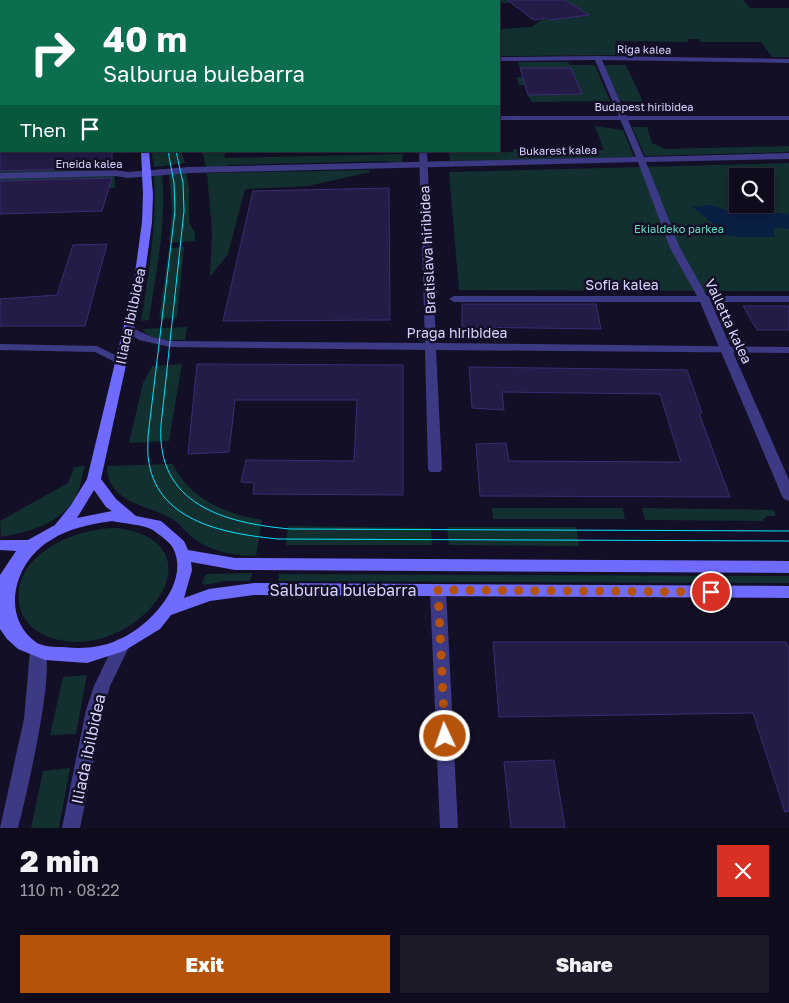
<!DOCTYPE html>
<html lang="en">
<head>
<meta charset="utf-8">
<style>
	body { margin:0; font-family:"Golos Text",sans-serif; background:#1c1929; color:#f1f3f6; height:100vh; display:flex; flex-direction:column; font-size:19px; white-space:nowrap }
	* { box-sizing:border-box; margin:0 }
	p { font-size:16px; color:#9b9ba3 }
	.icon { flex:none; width:28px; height:28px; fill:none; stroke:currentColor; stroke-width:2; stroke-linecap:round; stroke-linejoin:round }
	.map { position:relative; height:828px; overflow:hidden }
	.sheet { display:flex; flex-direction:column; background:#0e0b1c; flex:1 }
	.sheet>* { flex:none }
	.banner { position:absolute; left:0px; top:0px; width:500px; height:152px; box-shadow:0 2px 12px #0003,0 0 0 1px #2e2b3b; background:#0b6e4f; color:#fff; overflow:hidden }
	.tools { position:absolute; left:729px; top:168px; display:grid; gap:10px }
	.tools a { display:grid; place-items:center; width:45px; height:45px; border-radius:0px; background:#0e0b1c; box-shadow:0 2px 12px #0003,0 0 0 1px #2e2b3b; font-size:25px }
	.pin { position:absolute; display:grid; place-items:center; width:42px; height:42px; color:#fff; margin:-21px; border:2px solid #fff; border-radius:50%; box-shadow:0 1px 5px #0007 }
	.me { position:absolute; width:55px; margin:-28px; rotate:357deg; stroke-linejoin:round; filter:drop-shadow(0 0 4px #0008) }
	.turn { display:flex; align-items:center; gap:18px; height:105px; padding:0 20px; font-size:22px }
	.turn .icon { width:65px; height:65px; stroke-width:2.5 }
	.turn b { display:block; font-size:35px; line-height:42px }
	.then { display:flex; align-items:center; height:48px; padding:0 20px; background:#0003; gap:10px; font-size:19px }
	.round { display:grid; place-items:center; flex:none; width:52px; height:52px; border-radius:0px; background:#1c1929 }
	.headline { display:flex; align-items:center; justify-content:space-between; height:85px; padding:0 20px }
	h1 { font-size:30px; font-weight:800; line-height:38px }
	.button { display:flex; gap:10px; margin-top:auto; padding:10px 20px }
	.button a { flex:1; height:58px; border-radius:0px; background:#b45309; color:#fff; font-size:20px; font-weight:800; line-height:58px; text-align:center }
	.button a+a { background:#1c1929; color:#f1f3f6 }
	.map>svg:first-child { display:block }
</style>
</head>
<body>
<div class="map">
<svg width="789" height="828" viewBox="0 0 789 828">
	<rect width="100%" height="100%" fill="#130f26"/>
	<path fill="#12302f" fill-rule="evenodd" d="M 304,0 L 529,0 L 506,3 L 293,1 Z
		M 565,0 L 743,0 L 750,8 L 789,8 L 789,57 L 772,57 L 761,42 L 701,42 L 699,39 L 687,39 L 688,42 L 616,41 L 622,55 L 499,56 L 499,29 L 532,27 L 542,19 L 549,20 L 588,15 Z
		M 518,62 L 568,62 L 570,65 L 595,65 L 610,101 L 531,102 L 528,95 L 582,94 L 579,86 L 519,85 L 517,77 L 522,77 L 522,75 L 574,75 L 570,68 L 520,68 Z
		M 603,65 L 626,65 L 643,102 L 620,101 Z
		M 595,126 L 623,130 L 634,157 L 450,161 L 449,153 L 513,152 L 513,149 L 604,150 Z
		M 632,127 L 647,127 L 652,143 L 665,149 L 789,146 L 789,152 L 645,156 Z
		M 151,151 L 181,151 L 185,163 L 154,167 Z
		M 202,151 L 226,151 L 224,158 L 403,154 L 402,163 L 385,161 L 227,165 L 227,166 L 206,167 Z
		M 789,163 L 789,291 L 459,290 L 449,172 ZM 738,176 L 765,176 L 765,204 L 738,204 Z
		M 114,165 L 115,188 L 0,190 L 0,169 Z
		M 369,170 L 370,172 L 308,186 L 245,189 L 228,254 L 210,277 L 212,231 L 207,173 Z
		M 186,171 L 189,189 L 189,222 L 195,233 L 195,241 L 169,243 L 172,212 L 169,173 Z
		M 162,174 C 167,223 156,271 149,320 L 141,321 C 149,272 157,224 154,175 Z
		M 184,247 L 177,318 L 159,319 L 169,248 Z
		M 187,327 L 185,340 C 170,340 152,342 142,329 Z
		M 182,364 L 169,441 L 129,443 L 143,383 L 152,366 Z
		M 173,464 C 189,499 226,514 262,520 L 256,556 C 233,555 209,552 191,536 C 185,531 181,525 174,520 C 150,505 107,504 107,466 Z
		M 85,466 C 82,475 81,487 76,496 C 61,524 30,532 1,537 L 0,521 L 68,483 L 74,467 Z
		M 492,508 L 623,508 L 625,519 L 493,519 Z
		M 642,508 L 774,510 L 776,516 L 767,516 L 762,521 L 645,520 Z
		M 288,526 L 431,528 L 432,545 L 286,545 Z
		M 447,527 L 576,527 L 579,546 L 449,545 Z
		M 117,528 C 230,543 134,668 49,637 C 33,631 21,619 19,602 C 13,553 79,527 117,528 Z
		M 252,573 L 250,581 L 225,581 L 204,585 L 202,583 L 206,574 Z
		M 279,574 L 789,576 L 789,583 L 278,581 Z
		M 87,675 L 76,734 L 50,735 L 63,677 Z
		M 70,768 L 59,828 L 31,828 L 43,771 Z"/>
	<path fill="#0a1f44" d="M 711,205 L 734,213 L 760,211 L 789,214 L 789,229 L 775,227 L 774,237 L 740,237 L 710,233 L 715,225 L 692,207 Z"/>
	<path fill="#241b47" stroke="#3b2d73" d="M 507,0 L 565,0 L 589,15 L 549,20 L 546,18 L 534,20 Z
		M 520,68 L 571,68 L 582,94 L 528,95 Z
		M 0,151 L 112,151 L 112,168 L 0,171 Z
		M 112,178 L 102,211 L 0,214 L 0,181 Z
		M 389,188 L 390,320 L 223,321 L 253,191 Z
		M 107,244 L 85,326 L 0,326 L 0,299 L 57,295 L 73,245 Z
		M 462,304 L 596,304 L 601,329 L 462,327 Z
		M 743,306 L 789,306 L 789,330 L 757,330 Z
		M 197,364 L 403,365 L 403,495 L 253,494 L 254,483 L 241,482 L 246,460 L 354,461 L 357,400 L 235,400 L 229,452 L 188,454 Z
		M 469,367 L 687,370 L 702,413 L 699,413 L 730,497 L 480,496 L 476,444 L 506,443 L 509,461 L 681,462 L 660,394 L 502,392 L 504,410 L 472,408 Z
		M 493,642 L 786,642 L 789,649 L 789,811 L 785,812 L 753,713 L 499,717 Z
		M 554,760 L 565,828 L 511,828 L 504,762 Z"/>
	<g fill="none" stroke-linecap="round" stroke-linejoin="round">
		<path fill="#3d3a85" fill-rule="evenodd" d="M 598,56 L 789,59 L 789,63 L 602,60 L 644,157 L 789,153 L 789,159 L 646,162 L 680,248 L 707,296 L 789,296 L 789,302 L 711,302 L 789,480 L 789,501 L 784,499 L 782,496 L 700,302 L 454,302 L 449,299 L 454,296 L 697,296 L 670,248 L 638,162 L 189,173 L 128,178 L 115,176 L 0,179 L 0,173 L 115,170 L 128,172 L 189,167 L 636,157 L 595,60 L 499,61 L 499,57 Z"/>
		<path fill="#3d3a85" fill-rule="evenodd" d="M 0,114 L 1,114 L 1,118 L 0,118 Z
			M 499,116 L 789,116 L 789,120 L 499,120 Z
			M 419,151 L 427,151 L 436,343 L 789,347 L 789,353 L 436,350 L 442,469 L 440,472 L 430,472 L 428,469 L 425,350 L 170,347 L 139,340 L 122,329 L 128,326 L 152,337 L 170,341 L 425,343 Z
			M 0,344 L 97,346 L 127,361 L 125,363 L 117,363 L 95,352 L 0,350 Z
			M 438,584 L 443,586 L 446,590 L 458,828 L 440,828 L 430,590 L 433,586 Z"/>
		<path fill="#3d3a85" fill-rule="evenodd" d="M 122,638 L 128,640 L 130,645 L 110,686 L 104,710 L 80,828 L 62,828 L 86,710 L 94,686 L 116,640 Z
			M 38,644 L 44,646 C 56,672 26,796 18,828 L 0,828 L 24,719 L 30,651 L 32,646 Z"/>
		<path fill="#6f6bff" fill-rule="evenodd" d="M 141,151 L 149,151 L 153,194 L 152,222 L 143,288 L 101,479 L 116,499 L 136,516 L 161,521 L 184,541 L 188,550 L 235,558 L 789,561 L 789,573 L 235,570 L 191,562 L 192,570 L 184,598 L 209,589 L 254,583 L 789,586 L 789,598 L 254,595 L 210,601 L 171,615 L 160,629 L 124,651 L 87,663 L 45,660 L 18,649 L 7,639 L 0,629 L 0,575 L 16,551 L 0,550 L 0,540 L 28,540 L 55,525 L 71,505 L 87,479 L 133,288 L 142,222 L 143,194 ZM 94,490 L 106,507 L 112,511 L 77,518 ZM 112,521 C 124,524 142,524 153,530 C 158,534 170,542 173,548 C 191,583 149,627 118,640 C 100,648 82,649 63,647 C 54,647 45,647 37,643 C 0,618 13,562 51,540 C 69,528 91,524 112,521 Z"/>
		<path stroke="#00e5ff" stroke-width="1" d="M 168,151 L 174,183 L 175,211 L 148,436 C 148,445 147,454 149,463 C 159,523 228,534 278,539 L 789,541
			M 176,151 L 183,183 L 184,211 L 161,425 C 156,505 225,523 290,529 L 789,531"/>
	</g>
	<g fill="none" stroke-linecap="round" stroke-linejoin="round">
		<path stroke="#b45309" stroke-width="9" stroke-dasharray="0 16.2" d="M 445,736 L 438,590 L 711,592"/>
	</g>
	<g text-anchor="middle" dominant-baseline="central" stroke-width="5" stroke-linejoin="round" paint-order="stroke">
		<g font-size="11" fill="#d9d4ff" stroke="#130f26">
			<text transform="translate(644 49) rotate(1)">Riga kalea</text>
			<text x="644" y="106">Budapest hiribidea</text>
			<text transform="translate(558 150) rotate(-1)">Bukarest kalea</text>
			<text x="89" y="163">Eneida kalea</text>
		</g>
		<g font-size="11" fill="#5fe0c0" stroke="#130f26">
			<text x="679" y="228">Ekialdeko parkea</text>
		</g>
		<g font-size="14" fill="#d9d4ff" stroke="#130f26">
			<text transform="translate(427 250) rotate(-93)">Bratislava hiribidea</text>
			<text x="622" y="284">Sofia kalea</text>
			<text transform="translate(130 316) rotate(-78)">Iliada ibilbidea</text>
			<text transform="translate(729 321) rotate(65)">Valletta kalea</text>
			<text x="457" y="332">Praga hiribidea</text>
		</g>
		<g font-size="16" fill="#d9d4ff" stroke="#130f26">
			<text x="343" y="590">Salburua bulebarra</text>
			<text transform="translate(88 749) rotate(-78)">Iliada ibilbidea</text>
		</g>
	</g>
</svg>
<div class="tools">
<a><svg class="icon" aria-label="search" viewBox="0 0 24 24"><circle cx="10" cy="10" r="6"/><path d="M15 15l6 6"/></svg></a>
</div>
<div class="pin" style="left:711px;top:592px;background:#d93025"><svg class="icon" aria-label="arrive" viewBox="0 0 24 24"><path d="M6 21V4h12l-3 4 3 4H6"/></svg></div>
<svg class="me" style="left:445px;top:736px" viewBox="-20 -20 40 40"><circle r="17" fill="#b45309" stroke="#fff" stroke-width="3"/><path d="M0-11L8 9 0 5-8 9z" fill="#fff"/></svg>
<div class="banner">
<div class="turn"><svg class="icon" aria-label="right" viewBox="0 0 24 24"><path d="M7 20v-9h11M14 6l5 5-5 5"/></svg><div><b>40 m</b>Salburua bulebarra</div></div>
<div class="then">Then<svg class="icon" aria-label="arrive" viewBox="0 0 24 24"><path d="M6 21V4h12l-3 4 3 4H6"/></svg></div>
</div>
</div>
<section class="sheet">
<div class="headline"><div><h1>2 min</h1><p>110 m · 08:22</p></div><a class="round" style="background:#d93025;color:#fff"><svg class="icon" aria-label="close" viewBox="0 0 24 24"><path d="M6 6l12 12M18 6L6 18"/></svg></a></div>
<div class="button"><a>Exit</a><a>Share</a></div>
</section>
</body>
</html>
